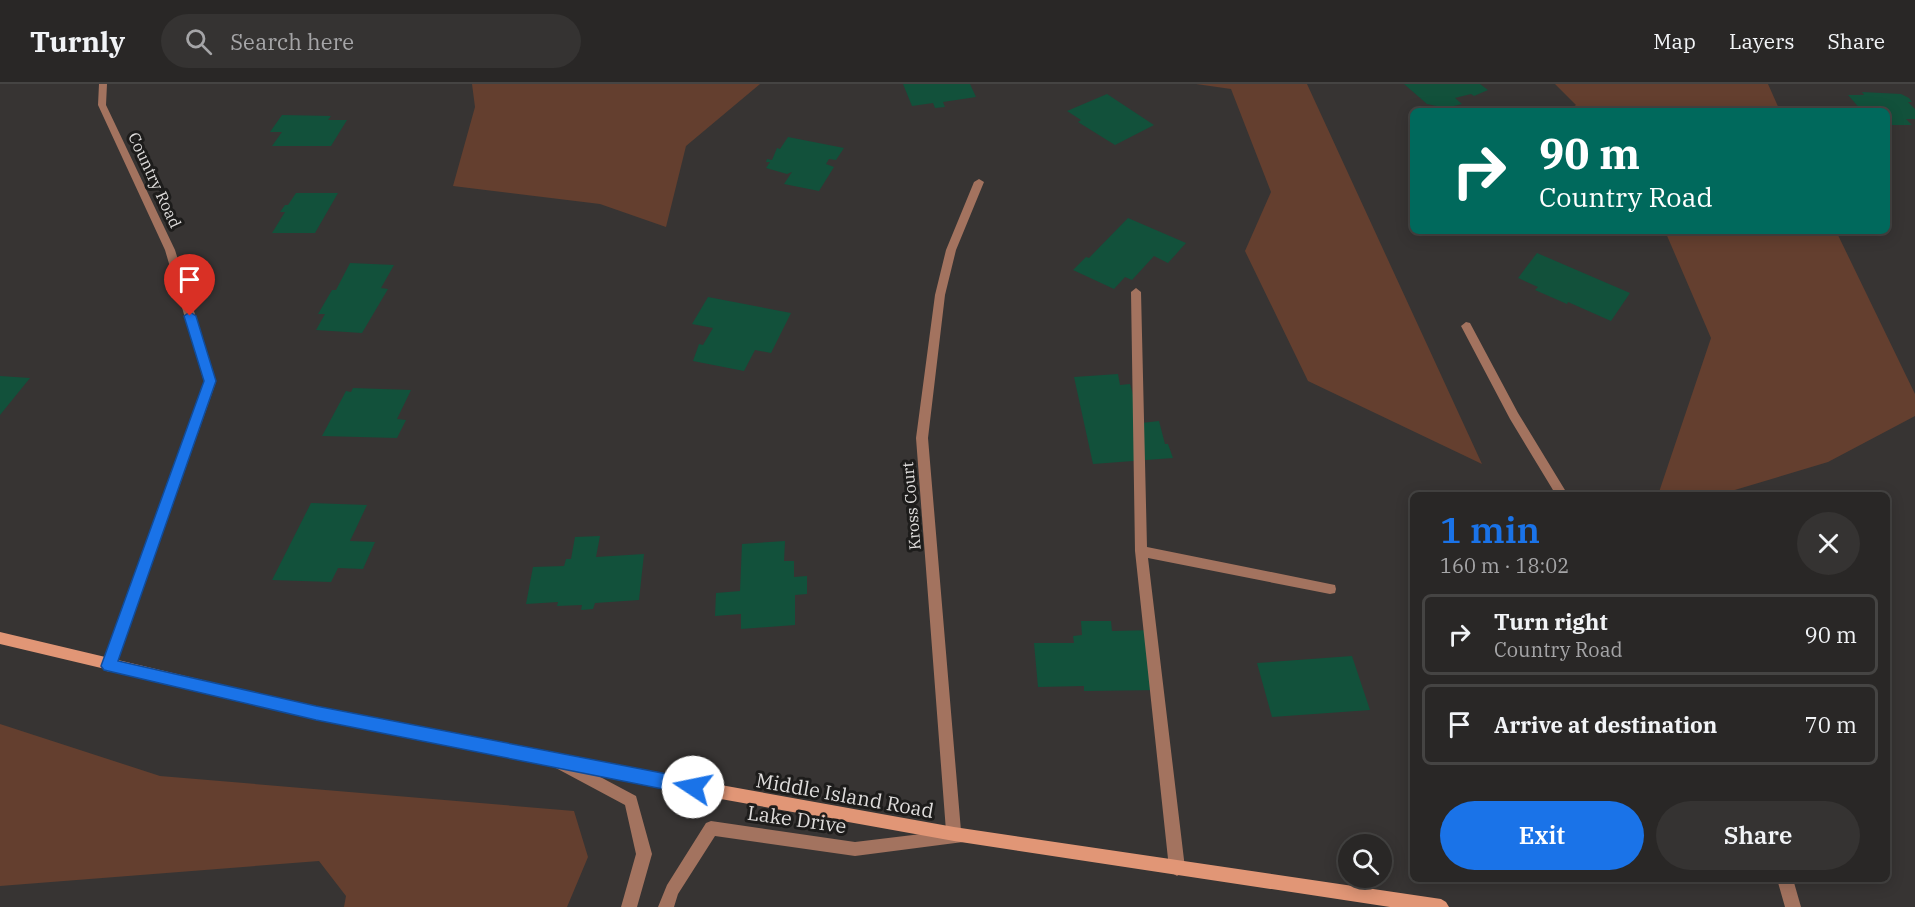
<!DOCTYPE html>
<html lang="en">
<head>
<meta charset="utf-8">
<style>
	body { margin:0; font-family:"IBM Plex Serif",serif; background:#353332; color:#f1f3f6; height:100vh; display:flex; flex-direction:column; font-size:22px; white-space:nowrap }
	* { box-sizing:border-box; margin:0 }
	p { font-size:20px; color:#a5a5a7 }
	.icon { flex:none; width:33px; height:33px; fill:none; stroke:currentColor; stroke-width:2; stroke-linecap:round; stroke-linejoin:round }
	.map { position:relative; flex:1; overflow:hidden }
	.panel { position:absolute; left:1410px; top:408px; width:480px; height:390px; display:flex; flex-direction:column; background:#292726; border-radius:9px; box-shadow:0 3px 15px #0003,0 0 0 2px #454443 }
	.panel>* { flex:none }
	.guide { position:absolute; left:1410px; top:24px; width:480px; height:126px; border-radius:9px; box-shadow:0 3px 15px #0003,0 0 0 2px #454443; background:#00695c; color:#fff; overflow:hidden }
	.tools { position:absolute; left:1338px; top:750px; display:grid; gap:12px }
	.tools a { display:grid; place-items:center; width:54px; height:54px; border-radius:50%; background:#292726; box-shadow:0 3px 15px #0003,0 0 0 2px #454443; font-size:30px }
	.pin { position:absolute; display:grid; place-items:center; width:51px; height:51px; color:#fff; margin:-62px -26px; border-radius:50% 50% 50% 0; rotate:-45deg; box-shadow:0 0 6px #0007 }
	.pin .icon { rotate:45deg }
	.me { position:absolute; width:66px; margin:-33px; rotate:281deg; stroke-linejoin:round; filter:drop-shadow(0 0 4px #0008) }
	.turn { display:flex; align-items:center; gap:21px; height:126px; padding:0 30px; font-size:27px }
	.turn .icon { width:78px; height:78px; stroke-width:2.5 }
	.turn b { display:block; font-size:42px; line-height:51px }
	.round { display:grid; place-items:center; flex:none; width:63px; height:63px; border-radius:32px; background:#353332 }
	.head { display:flex; align-items:center; justify-content:space-between; height:102px; padding:0 30px }
	h1 { font-size:36px; font-weight:600; line-height:45px; color:#1a73e8 }
	.cta { display:flex; gap:12px; margin-top:auto; padding:12px 30px }
	.cta a { flex:1; height:69px; border-radius:36px; background:#1a73e8; color:#fff; font-size:24px; font-weight:600; line-height:69px; text-align:center }
	.cta a+a { background:#353332; color:#f1f3f6 }
	ul { padding:0; list-style:none }
	li { display:flex; align-items:center; gap:18px; height:81px; margin:0 12px 9px; padding:0 18px; border:3px solid #454443; border-radius:9px }
	li div { flex:1 }
	li b { display:block; font-size:22px }
	li em { font-style:normal }
	header { display:flex; align-items:center; gap:36px; box-sizing:border-box; height:84px; padding:0 30px; background:#292726; border-bottom:2px solid #454443 }
	header strong { font-size:28px }
	nav { display:flex; gap:33px; margin-inline-start:auto; font-size:21px }
	.search { width:420px; height:54px; background:#353332; display:flex; align-items:center; gap:15px; box-sizing:border-box; padding:0 21px; border-radius:33px; color:#a5a5a7; font-size:22px }
	.map>svg:first-child { display:block }
</style>
</head>
<body>
<header>
<strong>Turnly</strong>
<div class="search"><svg class="icon" aria-label="search" viewBox="0 0 24 24"><circle cx="10" cy="10" r="6"/><path d="M15 15l6 6"/></svg>Search here</div>
<nav><a>Map</a><a>Layers</a><a>Share</a></nav>
</header>
<div class="map">
<svg width="1915" height="823" viewBox="0 0 1915 823">
	<rect width="100%" height="100%" fill="#373433"/>
	<path fill="#643f2f" d="M 472,0 L 760,0 L 686,62 L 666,143 L 600,120 L 453,102 L 475,23 Z
		M 1196,0 L 1307,0 L 1482,380 L 1308,297 L 1245,167 L 1271,108 L 1231,5 Z
		M 1555,0 L 1768,0 L 1780,27 L 1567,27 L 1576,21 Z
		M 1665,147 L 1836,147 L 1915,310 L 1915,332 L 1828,378 L 1718,411 L 1658,411 L 1711,254 Z
		M 0,640 L 160,692 L 574,727 L 588,773 L 567,823 L 344,823 L 346,812 L 319,777 L 0,802 Z"/>
	<path fill="#12513b" d="M 903,0 L 970,0 L 976,13 L 943,18 L 945,23 L 935,24 L 933,19 L 912,22 Z
		M 1404,0 L 1480,0 L 1488,6 L 1474,12 L 1471,10 L 1455,14 L 1462,20 L 1446,24 L 1427,20 Z
		M 1862,8 L 1901,10 L 1909,14 L 1912,18 L 1908,18 L 1915,25 L 1915,35 L 1906,35 L 1912,41 L 1887,41 L 1887,27 L 1862,27 L 1848,11 L 1864,11 Z
		M 1107,10 L 1154,41 L 1115,61 L 1078,38 L 1081,36 L 1067,27 Z
		M 282,31 L 331,32 L 328,36 L 347,36 L 331,62 L 272,62 L 282,48 L 270,48 Z
		M 788,53 L 844,64 L 836,76 L 829,75 L 826,80 L 834,83 L 819,107 L 784,100 L 792,88 L 787,90 L 766,84 L 770,78 L 766,78 L 767,75 L 772,76 L 777,64 L 780,65 Z
		M 296,109 L 338,109 L 315,149 L 272,149 L 285,128 L 280,128 L 285,121 L 288,121 Z
		M 1128,134 L 1186,159 L 1168,179 L 1154,172 L 1132,196 L 1125,193 L 1114,205 L 1073,186 L 1086,173 L 1089,174 Z
		M 1537,169 L 1630,209 L 1611,237 L 1568,218 L 1567,220 L 1535,206 L 1538,203 L 1518,194 Z
		M 350,179 L 394,181 L 381,204 L 388,205 L 362,249 L 316,246 L 325,230 L 318,230 L 332,206 L 336,206 Z
		M 708,213 L 791,229 L 771,269 L 755,266 L 744,287 L 693,277 L 699,260 L 703,261 L 713,244 L 692,240 Z
		M 1118,290 L 1120,301 L 1130,300 L 1141,339 L 1159,337 L 1165,360 L 1168,360 L 1173,374 L 1093,380 L 1074,293 Z
		M 0,292 L 30,294 L 0,331 Z
		M 353,304 L 411,306 L 397,335 L 406,336 L 397,354 L 322,352 L 346,307 L 351,308 Z
		M 311,419 L 367,421 L 350,457 L 375,458 L 363,485 L 338,484 L 331,498 L 272,496 Z
		M 600,452 L 596,473 L 644,470 L 639,516 L 595,519 L 593,525 L 581,526 L 582,521 L 557,522 L 558,518 L 526,520 L 533,483 L 564,482 L 566,475 L 571,475 L 575,453 Z
		M 785,457 L 784,477 L 794,477 L 794,493 L 807,492 L 807,510 L 795,511 L 795,541 L 741,545 L 741,530 L 715,532 L 716,509 L 740,507 L 742,460 Z
		M 1081,537 L 1111,537 L 1112,547 L 1155,546 L 1163,606 L 1084,607 L 1084,602 L 1038,603 L 1034,559 L 1074,559 L 1073,552 L 1082,551 Z
		M 1352,572 L 1370,626 L 1272,633 L 1257,579 Z"/>
	<g fill="none" stroke-linecap="round" stroke-linejoin="round">
		<path fill="#a3735f" fill-rule="evenodd" d="M 1466,238 L 1470,239 L 1518,329 L 1568,411 L 1556,411 L 1510,335 L 1461,242 Z
			M 1777,795 L 1793,795 L 1801,823 L 1785,823 Z"/>
		<path fill="#a3735f" fill-rule="evenodd" d="M 99,0 L 107,0 L 106,21 L 175,166 L 216,298 L 116,582 L 114,586 L 109,588 L 104,586 L 102,582 L 204,298 L 165,166 L 98,21 Z
			M 979,95 L 984,98 L 956,166 L 945,211 L 928,354 L 961,747 L 965,753 L 963,758 L 855,772 L 715,752 L 678,810 L 674,823 L 658,823 L 667,801 L 706,739 L 711,737 L 855,758 L 946,747 L 916,354 L 935,211 L 946,166 L 974,98 Z
			M 1136,204 L 1141,208 L 1147,463 L 1330,500 L 1335,501 L 1336,505 L 1335,509 L 1330,510 L 1148,474 L 1185,784 L 1182,789 L 1177,792 L 1172,789 L 1169,784 L 1135,467 L 1131,208 Z
			M 559,671 L 636,712 L 652,770 L 637,823 L 621,823 L 636,770 L 625,721 L 554,683 L 552,678 L 554,673 Z"/>
		<path fill="#e19676" fill-rule="evenodd" d="M 0,548 L 316,623 L 693,696 L 954,743 L 1441,815 L 1446,818 L 1449,823 L 1390,823 L 954,757 L 693,710 L 316,635 L 0,560 Z"/>
	</g>
	<path fill="#1a73e8" stroke="#114b97" stroke-width="1.5" d="M 190,228 L 196,232 L 216,297 L 118,577 L 316,622 L 693,695 L 699,698 L 701,703 L 699,709 L 693,711 L 316,636 L 104,586 L 101,582 L 204,297 L 184,232 Z"/>
	<g text-anchor="middle" dominant-baseline="central" stroke-width="6" stroke-linejoin="round" paint-order="stroke">
		<g font-size="16" fill="#dfdddc" stroke="#1d1c1b">
			<text transform="translate(155 96) rotate(65)">Country Road</text>
			<text transform="translate(911 422) rotate(-95)">Kross Court</text>
		</g>
		<g font-size="20" fill="#dfdddc" stroke="#1d1c1b">
			<text transform="translate(845 711) rotate(10)">Middle Island Road</text>
			<text transform="translate(797 735) rotate(8)">Lake Drive</text>
		</g>
	</g>
</svg>
<div class="tools">
<a><svg class="icon" aria-label="search" viewBox="0 0 24 24"><circle cx="10" cy="10" r="6"/><path d="M15 15l6 6"/></svg></a>
</div>
<div class="pin" style="left:190px;top:232px;background:#d93025"><svg class="icon" aria-label="arrive" viewBox="0 0 24 24"><path d="M6 21V4h12l-3 4 3 4H6"/></svg></div>
<svg class="me" style="left:693px;top:703px" viewBox="-20 -20 40 40"><circle r="19" fill="#fff"/><path d="M0-13L10 11 0 6-10 11z" fill="#1a73e8"/></svg>
<div class="guide">
<div class="turn"><svg class="icon" aria-label="right" viewBox="0 0 24 24"><path d="M7 20v-9h11M14 6l5 5-5 5"/></svg><div><b>90 m</b>Country Road</div></div>
</div>
<section class="panel">
<div class="head"><div><h1>1 min</h1><p>160 m · 18:02</p></div><a class="round"><svg class="icon" aria-label="close" viewBox="0 0 24 24"><path d="M6 6l12 12M18 6L6 18"/></svg></a></div>
<ul>
<li><svg class="icon" aria-label="right" viewBox="0 0 24 24"><path d="M7 20v-9h11M14 6l5 5-5 5"/></svg><div><b>Turn right</b><p>Country Road</p></div><em>90 m</em></li>
<li><svg class="icon" aria-label="arrive" viewBox="0 0 24 24"><path d="M6 21V4h12l-3 4 3 4H6"/></svg><div><b>Arrive at destination</b></div><em>70 m</em></li>
</ul>
<div class="cta"><a>Exit</a><a>Share</a></div>
</section>
</div>
</body>
</html>
